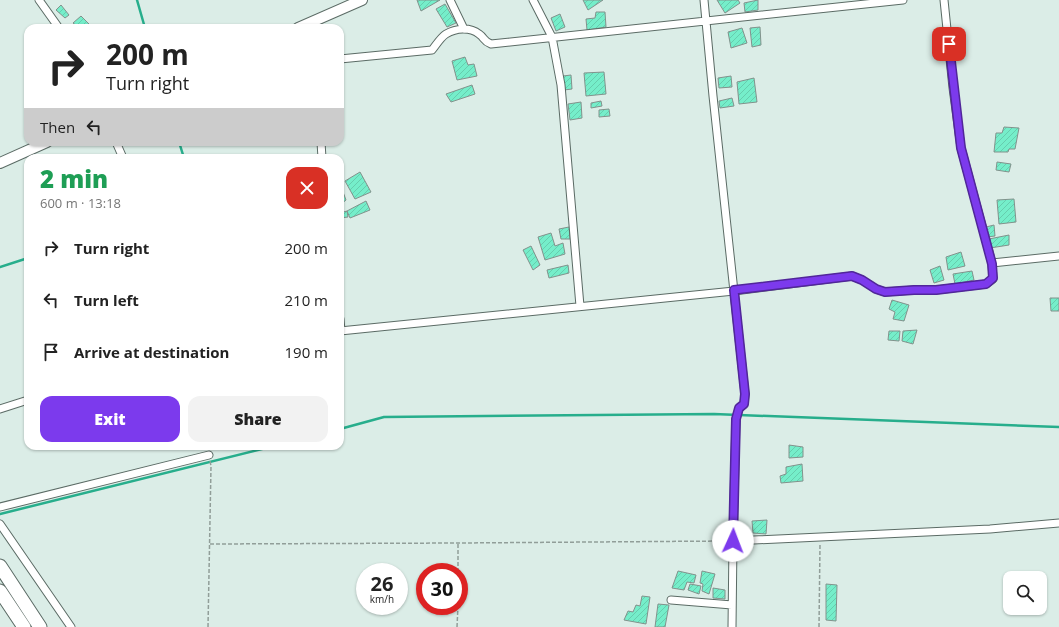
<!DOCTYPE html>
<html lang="en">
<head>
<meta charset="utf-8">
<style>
	body { margin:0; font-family:"Open Sans",sans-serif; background:#f2f2f2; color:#222; height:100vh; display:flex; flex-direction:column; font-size:15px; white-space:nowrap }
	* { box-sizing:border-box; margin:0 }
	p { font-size:13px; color:#767676 }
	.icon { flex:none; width:22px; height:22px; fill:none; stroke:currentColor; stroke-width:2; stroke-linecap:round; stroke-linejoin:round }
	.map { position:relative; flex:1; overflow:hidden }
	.details { position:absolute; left:24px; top:154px; width:320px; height:296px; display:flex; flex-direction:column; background:#fff; border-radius:12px; box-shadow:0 1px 3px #0004 }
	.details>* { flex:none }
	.banner { position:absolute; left:24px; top:24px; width:320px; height:122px; border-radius:12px; box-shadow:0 1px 3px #0004; background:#fff; color:#222; overflow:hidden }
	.fabs { position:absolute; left:1003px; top:571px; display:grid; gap:8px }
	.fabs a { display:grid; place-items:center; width:44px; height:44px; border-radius:8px; background:#fff; box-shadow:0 1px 3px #0004; font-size:20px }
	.speed { position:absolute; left:356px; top:563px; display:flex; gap:8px; font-size:20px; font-weight:700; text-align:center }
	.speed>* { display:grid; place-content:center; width:52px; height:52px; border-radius:50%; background:#fff; box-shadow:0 1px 3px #0004; line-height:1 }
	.speed small { font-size:10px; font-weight:400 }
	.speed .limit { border:6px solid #d22; background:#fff; color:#111 }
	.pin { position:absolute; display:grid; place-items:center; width:34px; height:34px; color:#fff; margin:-17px; border-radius:8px; box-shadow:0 2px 6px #0006 }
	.me { position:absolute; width:44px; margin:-22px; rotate:2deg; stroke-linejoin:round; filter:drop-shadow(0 0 3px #0008) }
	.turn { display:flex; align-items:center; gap:14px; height:84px; padding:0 16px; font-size:18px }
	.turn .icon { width:52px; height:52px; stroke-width:2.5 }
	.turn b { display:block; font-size:28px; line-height:34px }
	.then { display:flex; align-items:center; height:38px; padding:0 16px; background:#0003; gap:8px; font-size:15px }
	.round { display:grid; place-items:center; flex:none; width:42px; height:42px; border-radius:12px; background:#f2f2f2 }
	.head { display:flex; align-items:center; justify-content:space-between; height:68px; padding:0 16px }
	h1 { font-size:24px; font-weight:800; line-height:30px; color:#1e9e55 }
	.primary-button { display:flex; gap:8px; margin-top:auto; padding:8px 16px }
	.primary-button a { flex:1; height:46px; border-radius:12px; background:#7c3aed; color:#fff; font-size:16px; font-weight:800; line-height:46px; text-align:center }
	.primary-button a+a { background:#f2f2f2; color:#222 }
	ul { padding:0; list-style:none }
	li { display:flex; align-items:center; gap:12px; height:52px; padding:0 16px }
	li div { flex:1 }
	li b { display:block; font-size:15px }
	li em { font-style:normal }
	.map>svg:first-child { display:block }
</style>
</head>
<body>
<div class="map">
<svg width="1059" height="627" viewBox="0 0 1059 627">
	<defs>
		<pattern id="building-hatch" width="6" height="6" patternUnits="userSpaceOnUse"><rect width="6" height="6" fill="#75eeca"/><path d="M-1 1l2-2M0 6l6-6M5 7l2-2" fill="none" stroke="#66cdae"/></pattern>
	</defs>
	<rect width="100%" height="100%" fill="#dbede7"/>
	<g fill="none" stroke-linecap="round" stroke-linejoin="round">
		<path stroke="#27ae8c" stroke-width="2.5" d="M 137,0 L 145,28
			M 179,142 L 184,158
			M 0,267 L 28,258
			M 340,429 L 384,417 L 714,414 L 1059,427
			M 0,514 L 274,446"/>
	</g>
	<path fill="url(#building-hatch)" stroke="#82928c" d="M 417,0 L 440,0 L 421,11 Z
		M 583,0 L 603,0 L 588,10 Z
		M 717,0 L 738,0 L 740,3 L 725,13 Z
		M 758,0 L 758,10 L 745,12 L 744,3 Z
		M 445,4 L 456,23 L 447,27 L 436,9 Z
		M 61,5 L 69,15 L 65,18 L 56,10 Z
		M 596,12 L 605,12 L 606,27 L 587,30 L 586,19 L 595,18 Z
		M 560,14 L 565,27 L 556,31 L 551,18 Z
		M 81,16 L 93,28 L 76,28 L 77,26 L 73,23 Z
		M 760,27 L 761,45 L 752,47 L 750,28 Z
		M 742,28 L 747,43 L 731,48 L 728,32 Z
		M 465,57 L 468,65 L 474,64 L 477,76 L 457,80 L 452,61 Z
		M 604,72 L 606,94 L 586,96 L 584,73 Z
		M 571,75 L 572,89 L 564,90 L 563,76 Z
		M 731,76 L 732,87 L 719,88 L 718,78 Z
		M 754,78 L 757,102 L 739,104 L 737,82 Z
		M 472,85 L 475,94 L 451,102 L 446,94 Z
		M 732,98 L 734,106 L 720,108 L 719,101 Z
		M 601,101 L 602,106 L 591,108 L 591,103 Z
		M 581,102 L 582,118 L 570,120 L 568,104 Z
		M 609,109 L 610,116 L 599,117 L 599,110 Z
		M 1004,127 L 1019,128 L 1015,149 L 1009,149 L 1008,152 L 994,152 L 996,133 L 1002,133 Z
		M 997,162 L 1011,164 L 1009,172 L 996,170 Z
		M 360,172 L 371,192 L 355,199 L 345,181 Z
		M 343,192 L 346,200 L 341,204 L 340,194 Z
		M 1014,199 L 1016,222 L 999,224 L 997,200 Z
		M 366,201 L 370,210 L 350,218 L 347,211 Z
		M 347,211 L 348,217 L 340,218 L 340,213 Z
		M 994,225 L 995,236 L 987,237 L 986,227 Z
		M 569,227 L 570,239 L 561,239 L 559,229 Z
		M 551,233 L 555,246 L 563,243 L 565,254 L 545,260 L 538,237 Z
		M 1009,235 L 1009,245 L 990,248 L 989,239 Z
		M 531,246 L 540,265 L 533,270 L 523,250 Z
		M 961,252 L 965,266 L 948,270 L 946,257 Z
		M 568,265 L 569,273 L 549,278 L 547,270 Z
		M 940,266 L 944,280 L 934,283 L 930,270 Z
		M 972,271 L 974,280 L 955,284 L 953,274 Z
		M 1050,298 L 1059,298 L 1059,311 L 1051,311 Z
		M 892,300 L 909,305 L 904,321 L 893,319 L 895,312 L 889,309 Z
		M 917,330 L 913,344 L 902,341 L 903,331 Z
		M 889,331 L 900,331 L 899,341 L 888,340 Z
		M 789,445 L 803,447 L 803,457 L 789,458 Z
		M 802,464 L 803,481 L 781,483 L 780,476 L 786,474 L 786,467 Z
		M 767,520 L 766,534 L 753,533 L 752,521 Z
		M 678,571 L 696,575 L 694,583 L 687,582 L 684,590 L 672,588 Z
		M 702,571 L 715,574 L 709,594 L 702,591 L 703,584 L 700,583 Z
		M 690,584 L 701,586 L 699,594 L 688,590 Z
		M 826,584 L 837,585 L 836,621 L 826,620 Z
		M 713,588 L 725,590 L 725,599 L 713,598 Z
		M 642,596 L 650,597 L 646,624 L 624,620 L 628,611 L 633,612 L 636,605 L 640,606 Z
		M 658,604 L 669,605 L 665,627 L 655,627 Z"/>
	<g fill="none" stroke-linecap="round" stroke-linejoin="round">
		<g stroke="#5b6b65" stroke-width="9">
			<path id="street" d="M 39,0 L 59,28
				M 450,0 L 464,29
				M 533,0 L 552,37 L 561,85 L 580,306
				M 704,0 L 713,96 L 745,394 L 744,404 L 739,409 L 736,419 L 733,541 L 732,627
				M 340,59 L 432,50 C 436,45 441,37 446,34 C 456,28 470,27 479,34 C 485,38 483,41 491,44 L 903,0
				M 116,142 L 123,158
				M 321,142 L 322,158
				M 992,263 L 1059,256
				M 340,319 L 341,331
				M 340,331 L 734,291 L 852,276 L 862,280 L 876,289 L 885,292 L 914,290 L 936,290 L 986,284 L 993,279 L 992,263 L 961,148 L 953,88 L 944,0
				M 0,409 L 28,400
				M 0,507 L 209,455
				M 0,524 L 71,627
				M 733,541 L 990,529 L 1059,523
				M 671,600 L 732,605"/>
		</g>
		<g stroke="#5b6b65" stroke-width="12">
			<path id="secondary" d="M 298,28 L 362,0
				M 0,163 L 47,142"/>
		</g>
		<g stroke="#5b6b65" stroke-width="15">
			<path id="highway" d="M 0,566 L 40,627
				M 0,591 L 24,627"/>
		</g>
		<path stroke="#919e99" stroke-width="1.5" stroke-dasharray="4 2" stroke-linecap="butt" d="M 210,544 L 458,543 L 725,541
			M 458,572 L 458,544
			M 208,627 L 211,466 L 210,461
			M 457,627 L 458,606
			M 819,627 L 820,544"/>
		<use href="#street" stroke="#fff" stroke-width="7"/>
		<use href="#secondary" stroke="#fff" stroke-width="10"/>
		<use href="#highway" stroke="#fff" stroke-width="13"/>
	</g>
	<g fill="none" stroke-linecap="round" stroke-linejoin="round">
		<g stroke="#51269a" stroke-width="10">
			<path id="route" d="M 733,541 L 736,419 L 739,408 L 744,404 L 745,394 L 734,290 L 852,276 L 862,280 L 876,289 L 885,292 L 914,290 L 936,290 L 986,284 L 993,278 L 992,264 L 961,148 L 949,44"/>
		</g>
		<use href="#route" stroke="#7c3aed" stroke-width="7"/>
	</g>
</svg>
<div class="fabs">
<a><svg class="icon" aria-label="search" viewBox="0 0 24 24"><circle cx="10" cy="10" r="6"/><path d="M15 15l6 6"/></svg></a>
</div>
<div class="speed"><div>26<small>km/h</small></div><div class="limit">30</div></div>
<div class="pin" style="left:949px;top:44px;background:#d93025"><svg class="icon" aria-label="arrive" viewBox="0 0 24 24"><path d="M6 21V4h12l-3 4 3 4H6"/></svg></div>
<svg class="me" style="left:733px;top:541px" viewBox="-20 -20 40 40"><circle r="19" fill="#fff"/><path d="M0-13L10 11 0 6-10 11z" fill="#7c3aed"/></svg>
<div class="banner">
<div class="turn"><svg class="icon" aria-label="right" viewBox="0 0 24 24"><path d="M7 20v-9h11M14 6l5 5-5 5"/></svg><div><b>200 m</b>Turn right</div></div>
<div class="then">Then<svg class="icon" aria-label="left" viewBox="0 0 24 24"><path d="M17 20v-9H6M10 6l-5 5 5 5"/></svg></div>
</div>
<section class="details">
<div class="head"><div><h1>2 min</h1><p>600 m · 13:18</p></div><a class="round" style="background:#d93025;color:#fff"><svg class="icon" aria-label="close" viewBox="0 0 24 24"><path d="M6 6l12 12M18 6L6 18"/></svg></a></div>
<ul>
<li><svg class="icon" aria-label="right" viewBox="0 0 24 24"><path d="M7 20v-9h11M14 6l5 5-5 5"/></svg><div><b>Turn right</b></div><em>200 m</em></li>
<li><svg class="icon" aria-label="left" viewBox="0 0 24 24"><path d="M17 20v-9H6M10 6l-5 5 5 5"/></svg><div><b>Turn left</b></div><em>210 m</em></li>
<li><svg class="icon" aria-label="arrive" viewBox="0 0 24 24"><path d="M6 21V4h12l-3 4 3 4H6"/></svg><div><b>Arrive at destination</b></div><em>190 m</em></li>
</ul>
<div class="primary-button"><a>Exit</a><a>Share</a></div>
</section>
</div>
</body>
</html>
